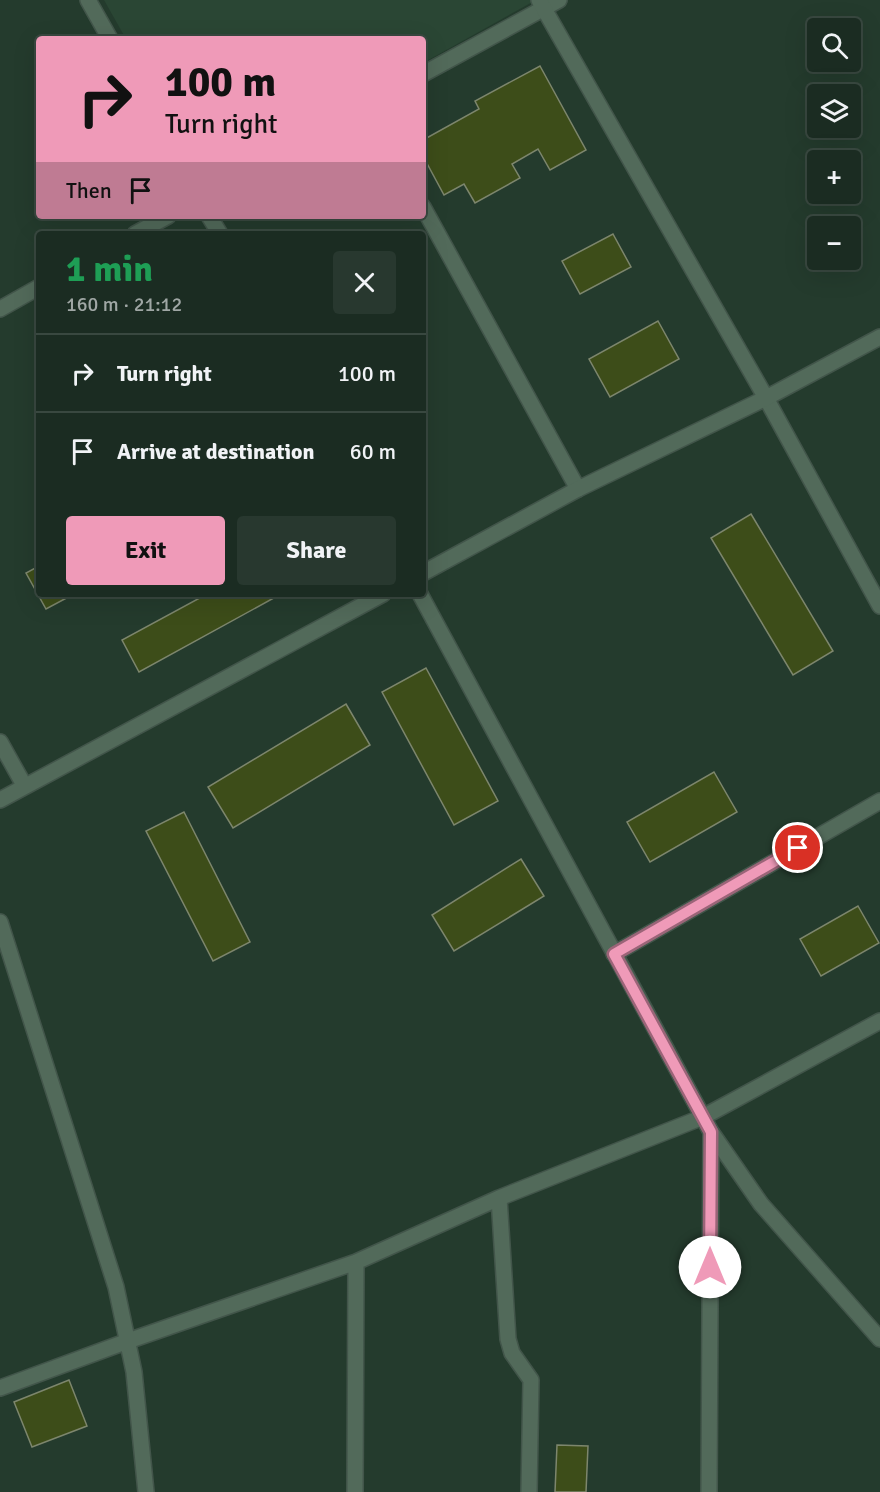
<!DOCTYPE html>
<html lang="en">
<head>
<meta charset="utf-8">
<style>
	body { margin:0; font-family:Signika,sans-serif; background:#28382f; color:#f1f3f6; height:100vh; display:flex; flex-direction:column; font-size:22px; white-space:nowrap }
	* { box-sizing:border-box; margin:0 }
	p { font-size:20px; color:#a0a7a5 }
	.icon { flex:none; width:33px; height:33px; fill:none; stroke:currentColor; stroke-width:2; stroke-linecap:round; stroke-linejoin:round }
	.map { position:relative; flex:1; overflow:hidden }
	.drawer { position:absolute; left:36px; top:231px; width:390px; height:366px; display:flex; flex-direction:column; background:#1b2c22; border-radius:6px; box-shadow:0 6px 24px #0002,0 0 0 2px #394840 }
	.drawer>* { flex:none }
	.hud { position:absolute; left:36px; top:36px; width:390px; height:183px; border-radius:6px; box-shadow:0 6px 24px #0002,0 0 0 2px #394840; background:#ef9ab8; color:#111; overflow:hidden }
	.tools { position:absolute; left:807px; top:18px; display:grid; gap:12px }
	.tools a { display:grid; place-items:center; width:54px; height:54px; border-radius:6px; background:#1b2c22; box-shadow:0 6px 24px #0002,0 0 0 2px #394840; font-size:30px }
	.pin { position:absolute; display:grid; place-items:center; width:51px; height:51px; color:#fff; margin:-26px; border:3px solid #fff; border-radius:50%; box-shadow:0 2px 6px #0007 }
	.me { position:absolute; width:66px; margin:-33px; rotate:0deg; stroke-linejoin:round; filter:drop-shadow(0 0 4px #0008) }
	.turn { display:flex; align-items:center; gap:21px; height:126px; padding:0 30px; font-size:27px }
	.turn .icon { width:78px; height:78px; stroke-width:2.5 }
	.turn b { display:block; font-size:42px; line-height:51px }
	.then { display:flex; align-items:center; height:57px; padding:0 30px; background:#0003; gap:12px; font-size:22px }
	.round { display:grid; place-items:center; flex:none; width:63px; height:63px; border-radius:6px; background:#28382f }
	.summary { display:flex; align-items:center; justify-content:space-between; height:102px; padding:0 30px }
	h1 { font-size:36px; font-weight:800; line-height:45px; color:#1e9e55 }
	.primary-button { display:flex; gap:12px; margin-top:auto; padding:12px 30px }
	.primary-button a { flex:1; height:69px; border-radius:6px; background:#ef9ab8; color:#111; font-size:24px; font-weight:800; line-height:69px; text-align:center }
	.primary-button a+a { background:#28382f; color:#f1f3f6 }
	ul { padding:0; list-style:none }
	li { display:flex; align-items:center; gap:18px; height:78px; padding:0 30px; border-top:2px solid #394840 }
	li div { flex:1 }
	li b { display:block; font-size:22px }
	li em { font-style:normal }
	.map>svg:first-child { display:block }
</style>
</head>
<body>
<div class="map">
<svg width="880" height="1492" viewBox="0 0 880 1492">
	<rect width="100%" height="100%" fill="#243b2d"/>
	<path fill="#2a4634" d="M 104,0 L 536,0 L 423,63 L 423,39 L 126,39 Z"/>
	<path fill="#3d4d19" stroke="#7d866d" stroke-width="1.5" d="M 540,66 L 586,150 L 550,170 L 538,149 L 512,164 L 520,178 L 475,203 L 464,184 L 444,195 L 423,156 L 423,140 L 479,109 L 475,101 Z
		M 613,234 L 631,267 L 580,294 L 562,261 Z
		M 658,321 L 679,359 L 610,397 L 589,359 Z
		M 751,514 L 833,651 L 793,675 L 711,538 Z
		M 39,566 L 39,594 L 74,594 L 46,609 L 26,573 Z
		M 207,594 L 281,594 L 139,672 L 122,640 Z
		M 426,668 L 498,801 L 454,825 L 382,692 Z
		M 346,704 L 370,745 L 233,828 L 208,787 Z
		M 714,772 L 737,812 L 650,862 L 627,822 Z
		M 184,812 L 250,942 L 213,961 L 146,831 Z
		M 521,859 L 544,896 L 454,951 L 432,915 Z
		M 858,906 L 879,943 L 821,976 L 800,939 Z
		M 69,1380 L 87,1426 L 32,1447 L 14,1402 Z
		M 557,1445 L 588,1446 L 586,1492 L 555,1492 Z"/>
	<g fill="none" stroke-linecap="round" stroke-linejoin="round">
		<g stroke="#42554a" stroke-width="18">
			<path id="minor" d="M 88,0 L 110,39
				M 423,74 L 559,0
				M 423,207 L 578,489
				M 209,216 L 220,234
				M 135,234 L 168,216
				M 0,309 L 39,287
				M 766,398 L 880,606
				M 0,742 L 24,785
				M 0,800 L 383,594
				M 0,922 L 116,1287 L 134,1372 L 146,1492
				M 614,954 L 880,801
				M 499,1198 L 508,1339 L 512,1353 L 531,1380 L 529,1492
				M 0,1388 L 128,1341 L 356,1262 L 499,1198 L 703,1117 L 880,1021
				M 355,1492 L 356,1262
				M 709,1492 L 711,1132"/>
		</g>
		<g stroke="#42554a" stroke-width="18">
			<path id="secondary" d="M 539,0 L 766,398
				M 423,573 L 578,489 L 766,398 L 880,337
				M 420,594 L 711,1132 L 761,1204 L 880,1339"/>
		</g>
		<use href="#minor" stroke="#526a5a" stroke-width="15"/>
		<use href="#secondary" stroke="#526a5a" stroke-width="15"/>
	</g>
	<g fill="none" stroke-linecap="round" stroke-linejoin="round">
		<g stroke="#9b6478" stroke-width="15">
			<path id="route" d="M 710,1267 L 711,1132 L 614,954 L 798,848"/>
		</g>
		<use href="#route" stroke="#ef9ab8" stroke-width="10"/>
	</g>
</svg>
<div class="tools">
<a><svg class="icon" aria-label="search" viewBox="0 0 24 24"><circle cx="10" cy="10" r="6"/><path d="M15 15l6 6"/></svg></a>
<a><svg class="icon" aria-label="layers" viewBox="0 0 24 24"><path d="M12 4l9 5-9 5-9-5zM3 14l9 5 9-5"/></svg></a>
<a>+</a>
<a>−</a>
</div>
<div class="pin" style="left:798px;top:848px;background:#d93025"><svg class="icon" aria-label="arrive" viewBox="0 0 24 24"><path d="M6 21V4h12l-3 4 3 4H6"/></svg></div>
<svg class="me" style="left:710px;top:1267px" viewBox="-20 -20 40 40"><circle r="19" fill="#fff"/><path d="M0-13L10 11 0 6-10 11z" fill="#ef9ab8"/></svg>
<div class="hud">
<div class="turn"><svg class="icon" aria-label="right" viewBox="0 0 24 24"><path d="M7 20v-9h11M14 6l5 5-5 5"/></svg><div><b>100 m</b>Turn right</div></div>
<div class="then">Then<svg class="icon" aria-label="arrive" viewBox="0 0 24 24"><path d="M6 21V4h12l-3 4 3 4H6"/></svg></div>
</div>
<section class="drawer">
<div class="summary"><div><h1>1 min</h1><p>160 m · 21:12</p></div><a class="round"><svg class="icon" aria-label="close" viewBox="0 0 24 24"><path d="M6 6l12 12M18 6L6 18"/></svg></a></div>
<ul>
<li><svg class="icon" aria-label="right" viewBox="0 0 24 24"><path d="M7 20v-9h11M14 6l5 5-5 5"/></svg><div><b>Turn right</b></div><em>100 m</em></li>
<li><svg class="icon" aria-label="arrive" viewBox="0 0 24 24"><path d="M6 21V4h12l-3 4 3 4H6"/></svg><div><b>Arrive at destination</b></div><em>60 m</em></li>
</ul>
<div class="primary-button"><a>Exit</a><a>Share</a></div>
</section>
</div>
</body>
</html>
